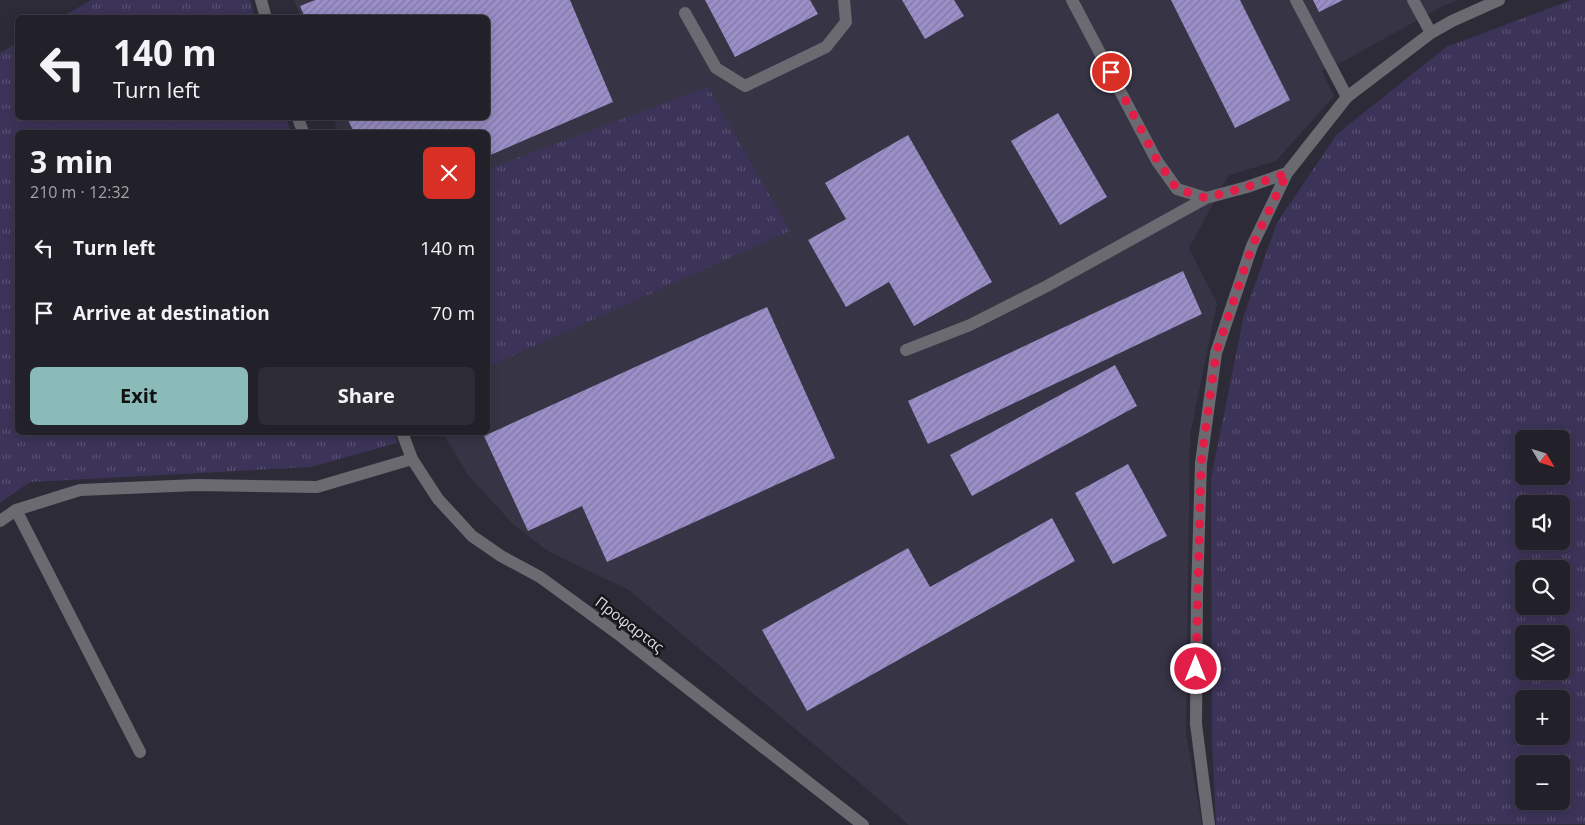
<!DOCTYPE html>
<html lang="en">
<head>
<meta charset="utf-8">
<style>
	body { margin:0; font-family:"Open Sans",sans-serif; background:#2e2d35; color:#f1f3f6; height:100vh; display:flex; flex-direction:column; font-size:19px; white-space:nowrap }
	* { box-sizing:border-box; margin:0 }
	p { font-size:16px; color:#a2a3a8 }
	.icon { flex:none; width:28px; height:28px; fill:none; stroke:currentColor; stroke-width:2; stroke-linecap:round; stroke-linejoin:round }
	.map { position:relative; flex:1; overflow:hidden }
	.side { position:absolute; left:15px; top:130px; width:475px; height:305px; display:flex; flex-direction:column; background:#222029; border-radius:8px; box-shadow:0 2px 12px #0003,0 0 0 1px #3f3e46 }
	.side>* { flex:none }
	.banner { position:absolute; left:15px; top:15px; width:475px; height:105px; border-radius:8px; box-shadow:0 2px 12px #0003,0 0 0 1px #3f3e46; background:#222029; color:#f1f3f6; overflow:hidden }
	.needle { width:32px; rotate:128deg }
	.buttons { position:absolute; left:1515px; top:430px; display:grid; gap:10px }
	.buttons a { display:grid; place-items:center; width:55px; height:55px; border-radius:8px; background:#222029; box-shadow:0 2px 12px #0003,0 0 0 1px #3f3e46; font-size:25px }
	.pin { position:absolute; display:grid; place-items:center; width:42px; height:42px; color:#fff; margin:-21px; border:2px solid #fff; border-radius:50%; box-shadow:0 1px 5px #0007 }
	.me { position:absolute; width:55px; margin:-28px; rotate:0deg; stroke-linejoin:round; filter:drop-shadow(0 0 4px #0008) }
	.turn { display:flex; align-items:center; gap:18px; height:105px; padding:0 15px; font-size:22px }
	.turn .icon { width:65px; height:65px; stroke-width:2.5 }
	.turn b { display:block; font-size:35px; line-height:42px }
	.round { display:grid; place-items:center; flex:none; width:52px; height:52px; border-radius:8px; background:#2e2d35 }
	.head { display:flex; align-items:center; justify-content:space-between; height:85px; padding:0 15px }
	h1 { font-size:30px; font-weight:700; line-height:38px }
	.button { display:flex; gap:10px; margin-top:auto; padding:10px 15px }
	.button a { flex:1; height:58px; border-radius:8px; background:#8bbbb9; color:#111; font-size:20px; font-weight:700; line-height:58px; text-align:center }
	.button a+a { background:#2e2d35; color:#f1f3f6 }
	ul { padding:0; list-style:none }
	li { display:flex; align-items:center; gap:15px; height:65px; padding:0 15px }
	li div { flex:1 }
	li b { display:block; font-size:19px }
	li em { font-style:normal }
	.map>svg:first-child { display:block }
</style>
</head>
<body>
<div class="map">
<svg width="1585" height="825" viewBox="0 0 1585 825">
	<defs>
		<pattern id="grass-tufts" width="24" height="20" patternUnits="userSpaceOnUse" patternTransform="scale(1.25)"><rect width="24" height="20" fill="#3c3458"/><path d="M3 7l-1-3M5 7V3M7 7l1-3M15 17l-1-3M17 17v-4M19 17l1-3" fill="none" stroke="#585170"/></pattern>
		<pattern id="building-hatch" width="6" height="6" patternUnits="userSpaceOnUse" patternTransform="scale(1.25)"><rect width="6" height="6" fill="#9a8fc8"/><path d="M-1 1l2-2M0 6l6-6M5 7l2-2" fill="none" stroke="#8078a0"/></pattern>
	</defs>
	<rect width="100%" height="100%" fill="#2d2b37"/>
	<path fill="#373445" d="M 294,0 L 1458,0 L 1443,6 L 1342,62 L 1322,71 L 1334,96 L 1276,161 L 1229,175 L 1189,248 L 1217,303 L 1190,435 L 1186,734 L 1202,825 L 909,825 L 860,783 L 629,590 L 549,552 L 513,524 L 468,475 L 443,433 L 488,432 L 488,367 L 790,231 L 708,88 L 488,169 L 488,132 L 338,132 L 333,118 L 488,118 L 488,18 L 300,17 Z"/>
	<path fill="url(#grass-tufts)" fill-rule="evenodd" d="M 92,0 L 250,0 L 255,17 L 61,17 Z
		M 1571,0 L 1585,0 L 1585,824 L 1216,825 L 1212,743 L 1211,478 L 1244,315 L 1277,223 L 1337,134 L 1446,47 ZM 1524,439 L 1561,439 L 1561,476 L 1524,476 ZM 1524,504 L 1561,504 L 1561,541 L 1524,541 ZM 1524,569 L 1561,569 L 1561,606 L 1524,606 ZM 1524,634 L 1561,634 L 1561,671 L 1524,671 ZM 1524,699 L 1561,699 L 1561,736 L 1524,736 ZM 1524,764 L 1561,764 L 1561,801 L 1524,801 Z
		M 17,43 L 18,118 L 286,118 L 291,132 L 18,132 L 18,432 L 394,432 L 397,443 L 311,467 L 30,482 L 0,503 L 0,53 Z
		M 708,87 L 790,231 L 488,367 L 488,169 Z"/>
	<path fill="url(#building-hatch)" d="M 315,0 L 570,0 L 613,102 L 488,156 L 488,132 L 354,132 L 347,118 L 488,118 L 488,18 L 305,18 L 300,6 Z
		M 705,0 L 810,0 L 818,14 L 735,57 Z
		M 902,0 L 954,0 L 964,16 L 925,39 Z
		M 1171,0 L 1240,0 L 1290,100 L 1235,128 Z
		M 1313,0 L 1343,0 L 1319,12 Z
		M 1058,113 L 1107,197 L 1060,225 L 1011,141 Z
		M 908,135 L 992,282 L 914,326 L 889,282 L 846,307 L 808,240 L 846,219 L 825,183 Z
		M 1183,271 L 1202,314 L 928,444 L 908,401 Z
		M 767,307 L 835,458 L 607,562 L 582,506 L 528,531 L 484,436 Z
		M 1115,365 L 1137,406 L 972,496 L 950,455 Z
		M 1128,464 L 1167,536 L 1113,564 L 1075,493 Z
		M 1052,518 L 1075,561 L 807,711 L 762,630 L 908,548 L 930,587 Z"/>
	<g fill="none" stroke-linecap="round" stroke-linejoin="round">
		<path stroke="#6a6a70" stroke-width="12" d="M 261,0 L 266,18
			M 1072,0 L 1157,161 L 1177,189 L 1206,198 L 1247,187 L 1287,173
			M 1296,0 L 1347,97
			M 1413,0 L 1431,33
			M 685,13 L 716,68 L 745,86 L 826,47 L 846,22 L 844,0
			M 298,118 L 303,132
			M 906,350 L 970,325 L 1047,286 L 1206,198
			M 402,432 L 412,459 L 438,499 L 472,536 L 501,556 L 540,577 L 622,637 L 863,825
			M 16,510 L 140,752
			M 0,521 L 16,510 L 80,490 L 197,485 L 317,487 L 412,459
			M 1209,825 L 1196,724 L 1197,594 L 1201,463 L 1216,353 L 1252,246 L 1287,173 L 1347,97 L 1431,33 L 1452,21 L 1499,0"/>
	</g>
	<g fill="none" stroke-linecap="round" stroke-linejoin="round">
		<path stroke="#e11d48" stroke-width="9" stroke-dasharray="0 16.2" d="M 1111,72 L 1157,160 L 1177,189 L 1206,198 L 1247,187 L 1287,173 L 1252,246 L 1216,353 L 1201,463 L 1196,669"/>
	</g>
	<g text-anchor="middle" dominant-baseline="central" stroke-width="5" stroke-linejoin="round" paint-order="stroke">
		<g font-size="15" fill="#dddce3" stroke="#15151a">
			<text transform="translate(630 624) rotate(37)">Προφαρτας</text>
		</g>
	</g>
</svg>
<div class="buttons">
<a><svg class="needle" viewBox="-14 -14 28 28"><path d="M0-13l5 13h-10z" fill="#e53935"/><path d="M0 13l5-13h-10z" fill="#a2a3a8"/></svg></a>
<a><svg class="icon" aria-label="sound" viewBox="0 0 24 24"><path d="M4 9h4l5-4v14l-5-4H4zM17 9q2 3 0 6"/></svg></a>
<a><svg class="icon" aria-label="search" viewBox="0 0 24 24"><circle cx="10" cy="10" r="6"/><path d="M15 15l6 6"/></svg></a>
<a><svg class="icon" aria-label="layers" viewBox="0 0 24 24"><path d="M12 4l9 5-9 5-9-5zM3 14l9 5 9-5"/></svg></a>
<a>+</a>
<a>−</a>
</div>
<div class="pin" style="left:1111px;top:72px;background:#d93025"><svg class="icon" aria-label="arrive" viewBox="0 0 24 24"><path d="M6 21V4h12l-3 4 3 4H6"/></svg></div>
<svg class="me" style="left:1196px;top:669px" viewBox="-20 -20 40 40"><circle r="17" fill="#e11d48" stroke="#fff" stroke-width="3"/><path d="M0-11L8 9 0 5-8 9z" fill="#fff"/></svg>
<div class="banner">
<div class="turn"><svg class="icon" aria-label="left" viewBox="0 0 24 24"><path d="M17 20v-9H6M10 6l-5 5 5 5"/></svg><div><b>140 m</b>Turn left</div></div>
</div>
<section class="side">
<div class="head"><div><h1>3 min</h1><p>210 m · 12:32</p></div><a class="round" style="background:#d93025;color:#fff"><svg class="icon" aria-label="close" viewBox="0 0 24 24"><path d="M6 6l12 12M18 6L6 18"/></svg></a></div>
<ul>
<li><svg class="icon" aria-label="left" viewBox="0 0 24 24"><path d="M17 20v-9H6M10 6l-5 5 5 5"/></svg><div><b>Turn left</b></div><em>140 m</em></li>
<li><svg class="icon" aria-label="arrive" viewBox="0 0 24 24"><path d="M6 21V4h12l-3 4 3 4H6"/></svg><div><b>Arrive at destination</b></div><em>70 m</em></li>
</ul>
<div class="button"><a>Exit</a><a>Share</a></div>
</section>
</div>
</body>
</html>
